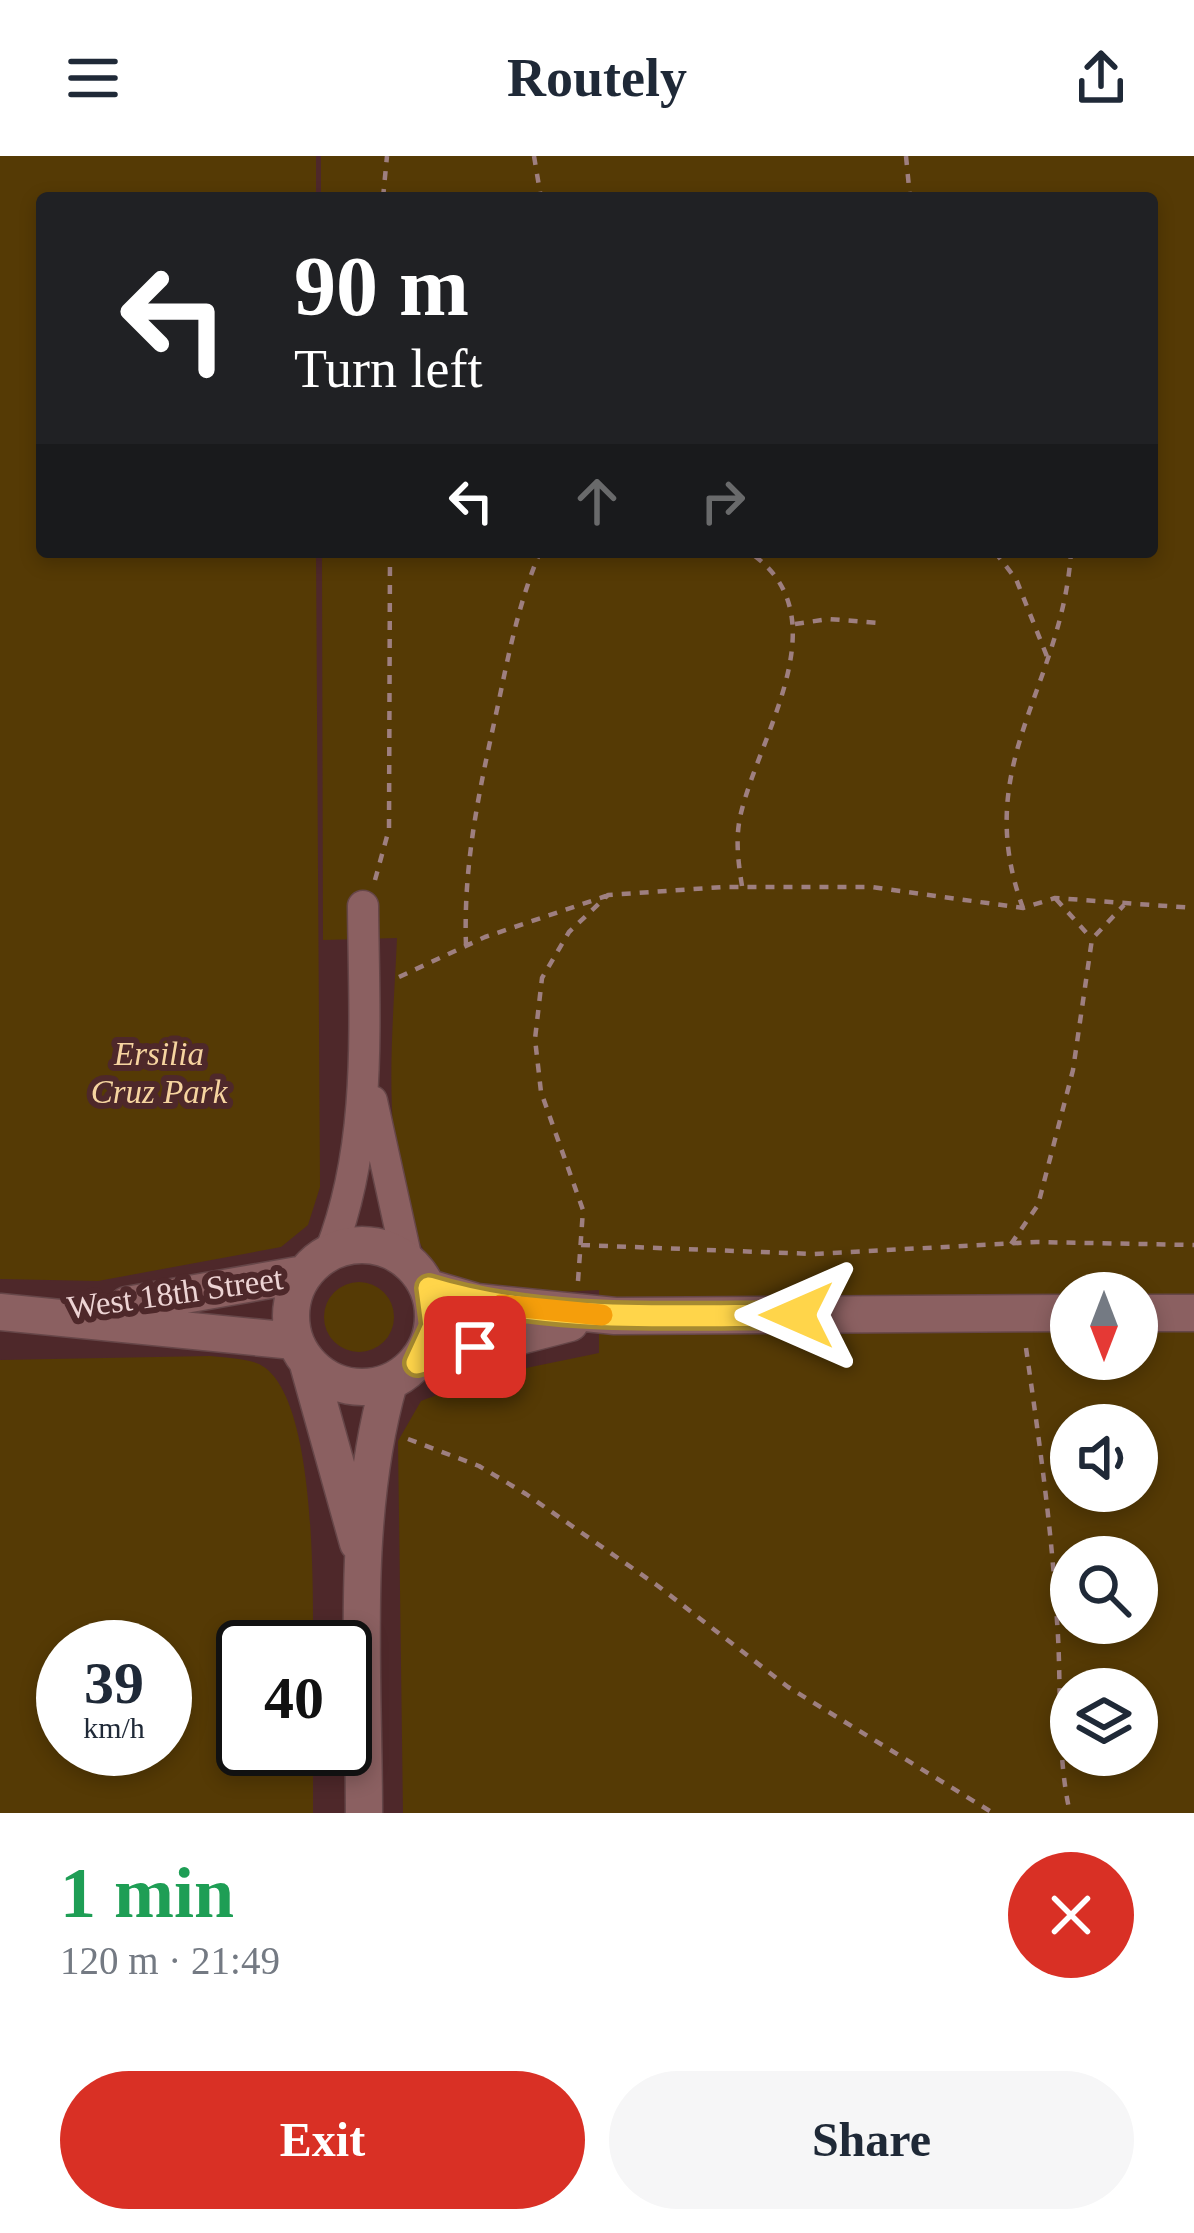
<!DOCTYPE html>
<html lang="en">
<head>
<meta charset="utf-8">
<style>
	body { margin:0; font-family:"Times New Roman",serif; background:#f6f6f7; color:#1f2937; height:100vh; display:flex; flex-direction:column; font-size:45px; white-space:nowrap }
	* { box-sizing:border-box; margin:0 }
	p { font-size:39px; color:#747a83 }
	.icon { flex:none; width:66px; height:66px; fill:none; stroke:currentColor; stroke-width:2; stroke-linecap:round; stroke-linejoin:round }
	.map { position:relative; height:1657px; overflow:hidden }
	.side { display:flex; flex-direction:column; background:#fff; flex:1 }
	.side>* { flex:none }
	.banner { position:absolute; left:36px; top:36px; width:1122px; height:366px; border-radius:12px; box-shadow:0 6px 18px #0003; background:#202124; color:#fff; overflow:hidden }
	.needle { width:78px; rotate:180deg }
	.fabs { position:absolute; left:1050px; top:1116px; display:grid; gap:24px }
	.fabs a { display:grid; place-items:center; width:108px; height:108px; border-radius:50%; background:#fff; box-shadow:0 6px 18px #0003; font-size:60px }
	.speed { position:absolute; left:36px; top:1464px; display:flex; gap:24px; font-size:60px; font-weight:700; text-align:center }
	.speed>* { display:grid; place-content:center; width:156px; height:156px; border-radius:50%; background:#fff; box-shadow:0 6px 18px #0003; line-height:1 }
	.speed small { font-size:30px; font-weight:400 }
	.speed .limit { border:6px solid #111; border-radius:18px; background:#fff; color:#111 }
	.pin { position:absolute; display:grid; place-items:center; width:102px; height:102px; color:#fff; margin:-51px; border-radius:24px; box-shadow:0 6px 18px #0006 }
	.me { position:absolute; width:132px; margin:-66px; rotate:270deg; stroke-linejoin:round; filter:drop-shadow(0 0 9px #0008) }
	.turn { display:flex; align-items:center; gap:42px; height:252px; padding:0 60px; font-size:54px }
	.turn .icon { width:156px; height:156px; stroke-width:2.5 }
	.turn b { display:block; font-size:84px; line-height:102px }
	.lanes { display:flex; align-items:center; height:114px; padding:0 60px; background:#0003; justify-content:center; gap:60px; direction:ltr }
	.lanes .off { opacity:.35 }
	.round { display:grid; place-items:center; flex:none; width:126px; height:126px; border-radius:63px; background:#f6f6f7 }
	.overview { display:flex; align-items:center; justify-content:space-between; height:204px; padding:0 60px }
	h1 { font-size:72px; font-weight:700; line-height:90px; color:#1e9e55 }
	.primary-button { display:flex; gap:24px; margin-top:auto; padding:24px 60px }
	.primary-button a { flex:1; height:138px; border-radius:72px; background:#d93025; color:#fff; font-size:48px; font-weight:700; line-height:138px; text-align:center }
	.primary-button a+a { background:#f6f6f7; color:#1f2937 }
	header { display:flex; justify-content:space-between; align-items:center; height:156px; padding:0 60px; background:#fff; font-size:54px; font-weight:700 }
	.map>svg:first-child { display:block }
</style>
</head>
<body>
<header><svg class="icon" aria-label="menu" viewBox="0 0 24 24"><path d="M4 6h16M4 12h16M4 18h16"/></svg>Routely<svg class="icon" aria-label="share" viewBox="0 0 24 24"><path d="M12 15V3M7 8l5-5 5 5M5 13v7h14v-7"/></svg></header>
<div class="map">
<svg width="1194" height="1657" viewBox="0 0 1194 1657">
	<rect width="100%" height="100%" fill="#4e282a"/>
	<path fill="#553a05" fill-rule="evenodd" d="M 0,0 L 316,0 L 316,42 L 42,42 L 42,396 L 316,396 L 320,1031 L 308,1069 L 281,1091 L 98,1125 L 0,1123 Z
		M 321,0 L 1194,0 L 1194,1657 L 403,1657 L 398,1285 L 421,1245 L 483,1221 L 599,1197 L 599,1134 L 524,1138 L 444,1125 C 373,1039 393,886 397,782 L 323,784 L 322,396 L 1152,396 L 1152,42 L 321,42 ZM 1071,1137 L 1137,1137 L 1137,1203 L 1071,1203 ZM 1071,1269 L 1137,1269 L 1137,1335 L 1071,1335 ZM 1071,1401 L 1137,1401 L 1137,1467 L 1071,1467 ZM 1071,1533 L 1137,1533 L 1137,1599 L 1071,1599 Z
		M324 1161a35 35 0 1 1 70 0a35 35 0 1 1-70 0Z
		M 210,1200 C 225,1202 252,1202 264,1211 C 316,1247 313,1431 313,1491 L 243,1491 L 243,1593 L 313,1593 L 313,1657 L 0,1657 L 0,1204 ZM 165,1491 L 165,1593 L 63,1593 L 63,1491 Z"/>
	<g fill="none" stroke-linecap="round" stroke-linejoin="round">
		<g stroke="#664648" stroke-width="33">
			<path id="street" d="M 372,945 L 407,1104
				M 330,1096 C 373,987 364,866 363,750"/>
		</g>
		<g stroke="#664648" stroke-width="39">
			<path id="secondary" d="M291 1160a71 71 0 1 1 142 0a71 71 0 1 1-142 0Z
				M 429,1132 L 477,1146 L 615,1160 L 1071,1157
				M 127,1149 L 304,1118
				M 0,1156 L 294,1185
				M 1137,1157 L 1194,1157
				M 417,1207 L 570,1167
				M 308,1208 L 358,1387
				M 364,1657 C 364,1516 350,1364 389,1227"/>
		</g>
		<path stroke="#9e7f80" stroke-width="4.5" stroke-dasharray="9 9" stroke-linecap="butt" d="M 534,0 L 541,42
			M 906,0 L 910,42
			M 383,42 L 387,0
			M 995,396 L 1016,423 L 1050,508
			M 795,468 L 829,463 L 878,467
			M 375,724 L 389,673 L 390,396
			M 742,730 C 738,705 735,681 741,657 C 761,575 842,458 749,396
			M 1056,743 L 1092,783
			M 1023,752 C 970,609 1062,533 1071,396
			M 466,790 C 463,706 480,631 498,549 C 509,496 519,446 540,396
			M 399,821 L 485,781 L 606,740
			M 1011,1088 L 1038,1049 L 1073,914 L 1092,783 L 1124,749
			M 581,1089 L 813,1098 L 1037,1086 L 1194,1089
			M 578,1125 L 583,1054 L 541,936 L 535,883 L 542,822 L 569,776 L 608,739 L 723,731 L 871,731 L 1023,752 L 1055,742 L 1194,752
			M 1026,1192 C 1039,1283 1052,1374 1057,1465 C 1062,1529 1056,1595 1070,1657
			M 408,1283 L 479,1310 L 526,1338 L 658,1430 L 788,1531 L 993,1657"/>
		<use href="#street" stroke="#8b6061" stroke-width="30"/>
		<use href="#secondary" stroke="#8b6061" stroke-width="36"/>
	</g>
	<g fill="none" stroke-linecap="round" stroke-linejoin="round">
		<g stroke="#a68a30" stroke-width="30">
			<path id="route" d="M 475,1191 L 417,1207 L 434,1170 L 429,1132 C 547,1168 675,1159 797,1159"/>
		</g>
		<use href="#route" stroke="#ffd54a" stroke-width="21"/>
		<path stroke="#f59e0b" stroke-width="21" d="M 501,1149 L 602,1159"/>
	</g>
	<g text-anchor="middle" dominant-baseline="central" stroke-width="12" stroke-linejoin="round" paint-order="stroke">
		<g font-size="33" font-style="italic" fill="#f6d4a0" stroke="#4e282a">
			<text x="159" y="898">Ersilia<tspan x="159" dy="38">Cruz Park</tspan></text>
		</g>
		<g font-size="33" fill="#edd4d4" stroke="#4e282a">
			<text transform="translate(175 1137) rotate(-8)">West 18th Street</text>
		</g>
	</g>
</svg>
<div class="fabs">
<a><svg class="needle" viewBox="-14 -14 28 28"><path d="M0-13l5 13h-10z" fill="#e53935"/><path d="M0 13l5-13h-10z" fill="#747a83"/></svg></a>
<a><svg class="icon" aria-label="sound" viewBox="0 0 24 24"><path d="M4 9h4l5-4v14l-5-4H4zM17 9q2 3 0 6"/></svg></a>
<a><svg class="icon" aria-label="search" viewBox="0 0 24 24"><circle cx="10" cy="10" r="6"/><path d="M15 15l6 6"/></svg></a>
<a><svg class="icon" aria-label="layers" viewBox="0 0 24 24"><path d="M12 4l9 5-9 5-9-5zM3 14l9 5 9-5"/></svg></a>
</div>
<div class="speed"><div>39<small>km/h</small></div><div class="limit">40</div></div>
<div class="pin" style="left:475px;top:1191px;background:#d93025"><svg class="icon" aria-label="arrive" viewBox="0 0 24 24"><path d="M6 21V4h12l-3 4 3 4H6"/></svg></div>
<svg class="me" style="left:797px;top:1159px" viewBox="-20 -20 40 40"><path d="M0-17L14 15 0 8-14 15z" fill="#ffd54a" stroke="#fff" stroke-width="4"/></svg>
<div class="banner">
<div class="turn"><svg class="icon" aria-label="left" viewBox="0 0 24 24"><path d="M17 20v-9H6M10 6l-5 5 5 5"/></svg><div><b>90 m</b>Turn left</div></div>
<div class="lanes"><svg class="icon" aria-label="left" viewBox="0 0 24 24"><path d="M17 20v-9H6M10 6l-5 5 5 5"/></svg><svg class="icon off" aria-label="ahead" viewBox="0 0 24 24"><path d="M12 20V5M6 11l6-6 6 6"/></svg><svg class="icon off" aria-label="right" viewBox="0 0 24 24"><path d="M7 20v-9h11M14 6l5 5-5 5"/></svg></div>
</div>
</div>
<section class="side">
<div class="overview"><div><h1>1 min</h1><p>120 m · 21:49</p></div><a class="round" style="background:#d93025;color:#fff"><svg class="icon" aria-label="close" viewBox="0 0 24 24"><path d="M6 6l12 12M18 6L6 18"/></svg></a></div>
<div class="primary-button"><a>Exit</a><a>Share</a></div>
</section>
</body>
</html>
